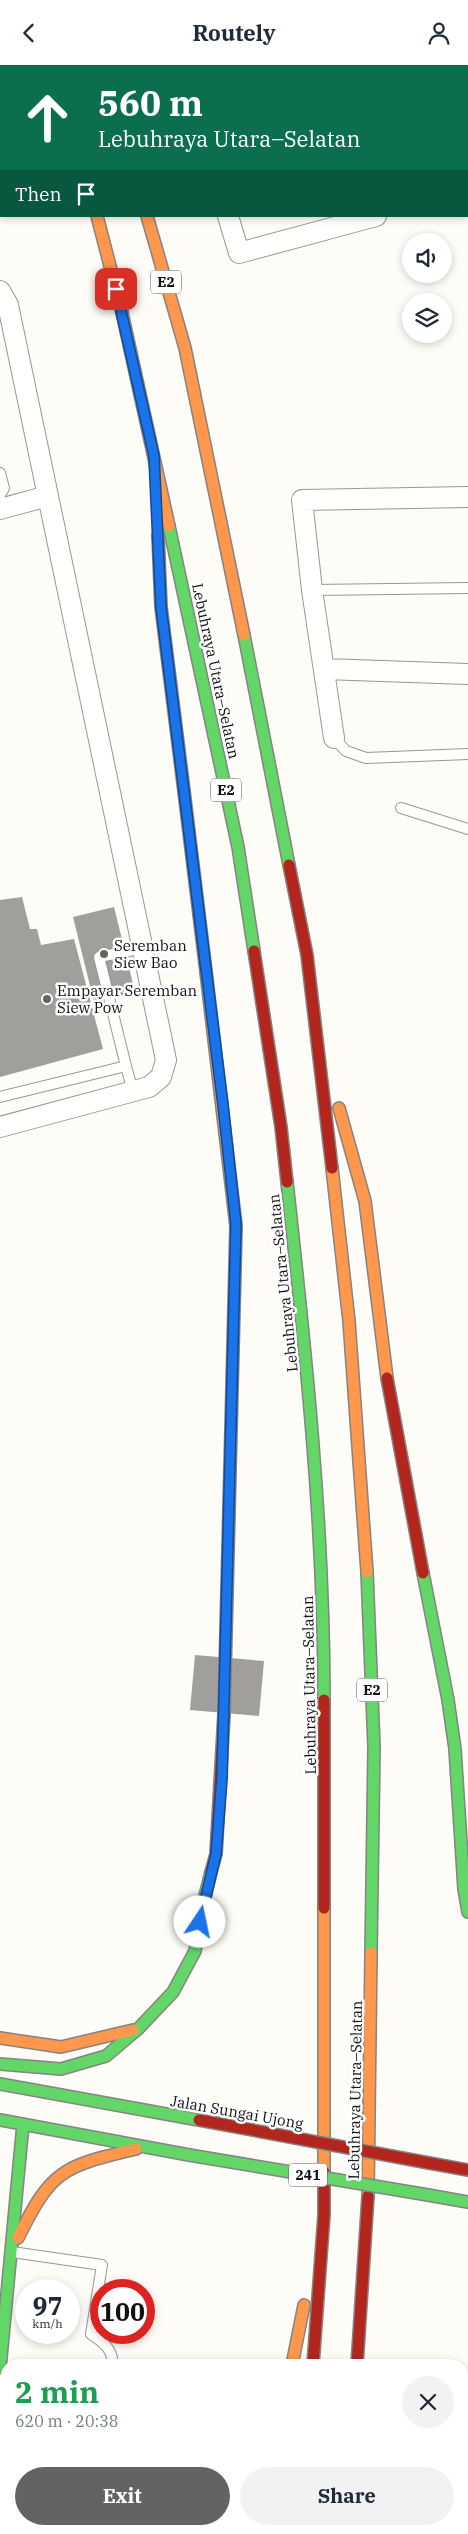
<!DOCTYPE html>
<html lang="en">
<head>
<meta charset="utf-8">
<style>
	body { margin:0; font-family:"IBM Plex Serif",serif; background:#f2f2f3; color:#1f2937; height:100vh; display:flex; flex-direction:column; font-size:19px; white-space:nowrap }
	* { box-sizing:border-box; margin:0 }
	p { font-size:16px; color:#747a83 }
	.icon { flex:none; width:28px; height:28px; fill:none; stroke:currentColor; stroke-width:2; stroke-linecap:round; stroke-linejoin:round }
	.map { position:relative; flex:1; overflow:hidden }
	.sheet { position:absolute; left:0px; top:2294px; width:469px; height:176px; display:flex; flex-direction:column; background:#fff; border-radius:20px 20px 0 0; box-shadow:0 2px 8px #0003 }
	.sheet>* { flex:none }
	.guide { position:absolute; left:0px; top:0px; width:469px; height:152px; box-shadow:0 2px 8px #0003; background:#0b6e4f; color:#fff; overflow:hidden }
	.controls { position:absolute; left:402px; top:168px; display:grid; gap:10px }
	.controls a { display:grid; place-items:center; width:50px; height:50px; border-radius:50%; background:#fff; box-shadow:0 2px 8px #0003; font-size:25px }
	.speed { position:absolute; left:15px; top:2214px; display:flex; gap:10px; font-size:25px; font-weight:700; text-align:center }
	.speed>* { display:grid; place-content:center; width:65px; height:65px; border-radius:50%; background:#fff; box-shadow:0 2px 8px #0003; line-height:1 }
	.speed small { font-size:12px; font-weight:400 }
	.speed .limit { border:8px solid #d22; background:#fff; color:#111 }
	.pin { position:absolute; display:grid; place-items:center; width:42px; height:42px; color:#fff; margin:-21px; border-radius:10px; box-shadow:0 2px 8px #0006 }
	.me { position:absolute; width:55px; margin:-28px; rotate:11deg; stroke-linejoin:round; filter:drop-shadow(0 0 4px #0008) }
	.turn { display:flex; align-items:center; gap:18px; height:105px; padding:0 15px; font-size:22px }
	.turn .icon { width:65px; height:65px; stroke-width:2.5 }
	.turn b { display:block; font-size:35px; line-height:42px }
	.then { display:flex; align-items:center; height:48px; padding:0 15px; background:#0003; gap:10px; font-size:19px }
	.round { display:grid; place-items:center; flex:none; width:52px; height:52px; border-radius:26px; background:#f2f2f3 }
	.head { display:flex; align-items:center; justify-content:space-between; height:85px; padding:0 15px }
	h1 { font-size:30px; font-weight:700; line-height:38px; color:#1e9e55 }
	.action { display:flex; gap:10px; margin-top:auto; padding:10px 15px }
	.action a { flex:1; height:58px; border-radius:30px; background:#646362; color:#fff; font-size:20px; font-weight:700; line-height:58px; text-align:center }
	.action a+a { background:#f2f2f3; color:#1f2937 }
	header { display:flex; justify-content:space-between; align-items:center; height:65px; padding:0 15px; background:#fff; font-size:22px; font-weight:700 }
	.map>svg:first-child { display:block }
</style>
</head>
<body>
<header><svg class="icon" aria-label="back" viewBox="0 0 24 24"><path d="M15 5l-7 7 7 7"/></svg>Routely<svg class="icon" aria-label="person" viewBox="0 0 24 24"><circle cx="12" cy="8" r="4"/><path d="M4 21q1-7 8-7t8 7"/></svg></header>
<div class="map">
<svg width="468" height="2469" viewBox="0 0 468 2469">
	<rect width="100%" height="100%" fill="#fdfcf7"/>
	<path fill="#a19f9c" d="M 22,832 L 30,864 L 37,864 L 41,880 L 74,874 L 103,984 L 0,1012 L 0,835 Z
		M 114,842 L 135,927 L 94,937 L 73,852 Z
		M 195,1590 L 264,1596 L 259,1651 L 190,1645 Z"/>
	<g fill="none" stroke-linecap="round" stroke-linejoin="round">
		<g stroke="#979795" stroke-width="12">
			<path id="lane" d="M 0,408 L 4,423 L 0,430
				M 312,525 L 468,523
				M 334,673 L 346,686 L 366,693 L 468,689
				M 401,743 L 468,764
				M 126,1001 L 99,892 L 143,883
				M 0,1032 L 126,1001 L 133,1027
				M 12,2187 L 102,2200 L 91,2269 C 103,2277 114,2285 112,2300
				M 111,2469 L 112,2464"/>
		</g>
		<g stroke="#979795" stroke-width="22">
			<path id="street" d="M 184,0 L 184,1
				M 294,1 L 299,0
				M 0,117 L 1,121
				M 228,151 L 239,188 L 376,151
				M 0,226 L 8,240 L 166,995 L 161,1012 L 149,1022 L 0,1062
				M 0,444 L 48,431
				M 324,604 L 468,609
				M 334,673 L 312,525 L 302,435 L 468,432"/>
		</g>
		<g stroke="#858482" stroke-width="14">
			<path id="fast" d="M 57,0 L 57,1
				M 104,0 L 104,1
				M 169,461 L 238,782 L 254,886
				M 244,570 L 289,800
				M 287,1117 C 306,1289 324,1461 324,1635
				M 367,1507 L 374,1682 L 371,1888
				M 423,1508 L 448,1635 L 455,1684 L 464,1824 L 468,1847
				M 224,1649 L 236,1161
				M 0,1999 L 61,2004 L 106,1991 L 138,1964 L 173,1927 L 195,1886 L 202,1843 L 211,1807
				M 0,2019 L 199,2055
				M 0,2055 L 189,2090
				M 428,2130 L 468,2137
				M 0,2303 L 23,2059"/>
		</g>
		<g stroke="#858482" stroke-width="14">
			<path id="slow" d="M 97,151 L 121,243 L 169,461
				M 147,151 L 185,283 L 244,570
				M 158,470 L 161,542 L 184,726
				M 206,907 L 236,1161
				M 339,1043 L 365,1136 L 387,1313
				M 332,1103 L 349,1256 L 367,1507
				M 324,1843 L 324,2107
				M 0,1973 L 61,1982 L 133,1965
				M 368,2131 L 371,1888
				M 18,2173 C 51,2105 63,2101 136,2084
				M 292,2300 L 304,2240
				M 301,2464 L 301,2469
				M 341,2464 L 341,2469"/>
		</g>
		<g stroke="#858482" stroke-width="14">
			<path id="jam" d="M 184,726 L 206,907
				M 289,800 L 307,890 L 332,1103
				M 254,886 L 281,1062 L 287,1117
				M 387,1313 L 423,1508
				M 324,1635 L 324,1843
				M 211,1807 L 216,1789 L 224,1649
				M 429,2098 L 468,2105
				M 313,2300 L 324,2150 L 324,2107
				M 357,2300 L 368,2131
				M 462,2353 L 468,2342
				M 269,2464 L 269,2469
				M 407,2469 L 409,2464"/>
		</g>
		<use href="#lane" stroke="#fffffe" stroke-width="10"/>
		<use href="#street" stroke="#fffffe" stroke-width="20"/>
		<use href="#fast" stroke="#63d668" stroke-width="11"/>
		<use href="#slow" stroke="#ff974d" stroke-width="11"/>
		<use href="#jam" stroke="#b3261e" stroke-width="11"/>
		<g stroke="#858482" stroke-width="14" stroke-linecap="butt">
			<path id="fast-bridge" d="M 189,2090 L 428,2130"/>
		</g>
		<g stroke="#858482" stroke-width="14" stroke-linecap="butt">
			<path id="jam-bridge" d="M 199,2055 L 429,2098"/>
		</g>
		<use href="#fast-bridge" stroke="#63d668" stroke-width="11"/>
		<use href="#jam-bridge" stroke="#b3261e" stroke-width="11"/>
	</g>
	<g fill="none" stroke-linecap="round" stroke-linejoin="round">
		<g stroke="#114b97" stroke-width="12">
			<path id="route" d="M 116,224 L 154,391 L 161,542 L 223,1040 L 236,1159 L 222,1713 L 216,1789 L 200,1857"/>
		</g>
		<use href="#route" stroke="#1a73e8" stroke-width="9"/>
	</g>
	<g fill="#646362" stroke="#fff" stroke-width="2">
		<circle cx="104" cy="889" r="5"/>
		<circle cx="47" cy="934" r="5"/>
	</g>
	<g text-anchor="middle" dominant-baseline="central" stroke-width="5" stroke-linejoin="round" paint-order="stroke">
		<g fill="#fff" stroke="#585858" stroke-width="1">
			<rect x="151" y="205.5" width="30" height="23" rx="4"/>
			<rect x="211" y="713.5" width="30" height="23" rx="4"/>
			<rect x="357" y="1613.5" width="30" height="23" rx="4"/>
			<rect x="289" y="2098.5" width="38" height="23" rx="4"/>
		</g>
		<g font-size="14" font-weight="bold" fill="#111">
			<text x="166" y="217">E2</text>
			<text x="226" y="725">E2</text>
			<text x="372" y="1625">E2</text>
			<text x="308" y="2110">241</text>
		</g>
		<g font-size="15" fill="#111" stroke="#fff">
			<text transform="translate(216 606) rotate(78)">Lebuhraya Utara–Selatan</text>
			<text transform="translate(283 1218) rotate(-96)">Lebuhraya Utara–Selatan</text>
			<text transform="translate(309 1620) rotate(-91)">Lebuhraya Utara–Selatan</text>
			<text transform="translate(355 2025) rotate(-89)">Lebuhraya Utara–Selatan</text>
			<text transform="translate(237 2047) rotate(10)">Jalan Sungai Ujong</text>
		</g>
		<g font-size="15" fill="#111" stroke="#fff" text-anchor="start">
			<text x="114" y="880">Seremban<tspan x="114" dy="17">Siew Bao</tspan></text>
			<text x="57" y="925">Empayar Seremban<tspan x="57" dy="17">Siew Pow</tspan></text>
		</g>
	</g>
</svg>
<div class="controls">
<a><svg class="icon" aria-label="sound" viewBox="0 0 24 24"><path d="M4 9h4l5-4v14l-5-4H4zM17 9q2 3 0 6"/></svg></a>
<a><svg class="icon" aria-label="layers" viewBox="0 0 24 24"><path d="M12 4l9 5-9 5-9-5zM3 14l9 5 9-5"/></svg></a>
</div>
<div class="speed"><div>97<small>km/h</small></div><div class="limit">100</div></div>
<div class="pin" style="left:116px;top:224px;background:#d93025"><svg class="icon" aria-label="arrive" viewBox="0 0 24 24"><path d="M6 21V4h12l-3 4 3 4H6"/></svg></div>
<svg class="me" style="left:200px;top:1857px" viewBox="-20 -20 40 40"><circle r="19" fill="#fff"/><path d="M0-13L10 11 0 6-10 11z" fill="#1a73e8"/></svg>
<div class="guide">
<div class="turn"><svg class="icon" aria-label="ahead" viewBox="0 0 24 24"><path d="M12 20V5M6 11l6-6 6 6"/></svg><div><b>560 m</b>Lebuhraya Utara–Selatan</div></div>
<div class="then">Then<svg class="icon" aria-label="arrive" viewBox="0 0 24 24"><path d="M6 21V4h12l-3 4 3 4H6"/></svg></div>
</div>
<section class="sheet">
<div class="head"><div><h1>2 min</h1><p>620 m · 20:38</p></div><a class="round"><svg class="icon" aria-label="close" viewBox="0 0 24 24"><path d="M6 6l12 12M18 6L6 18"/></svg></a></div>
<div class="action"><a>Exit</a><a>Share</a></div>
</section>
</div>
</body>
</html>
